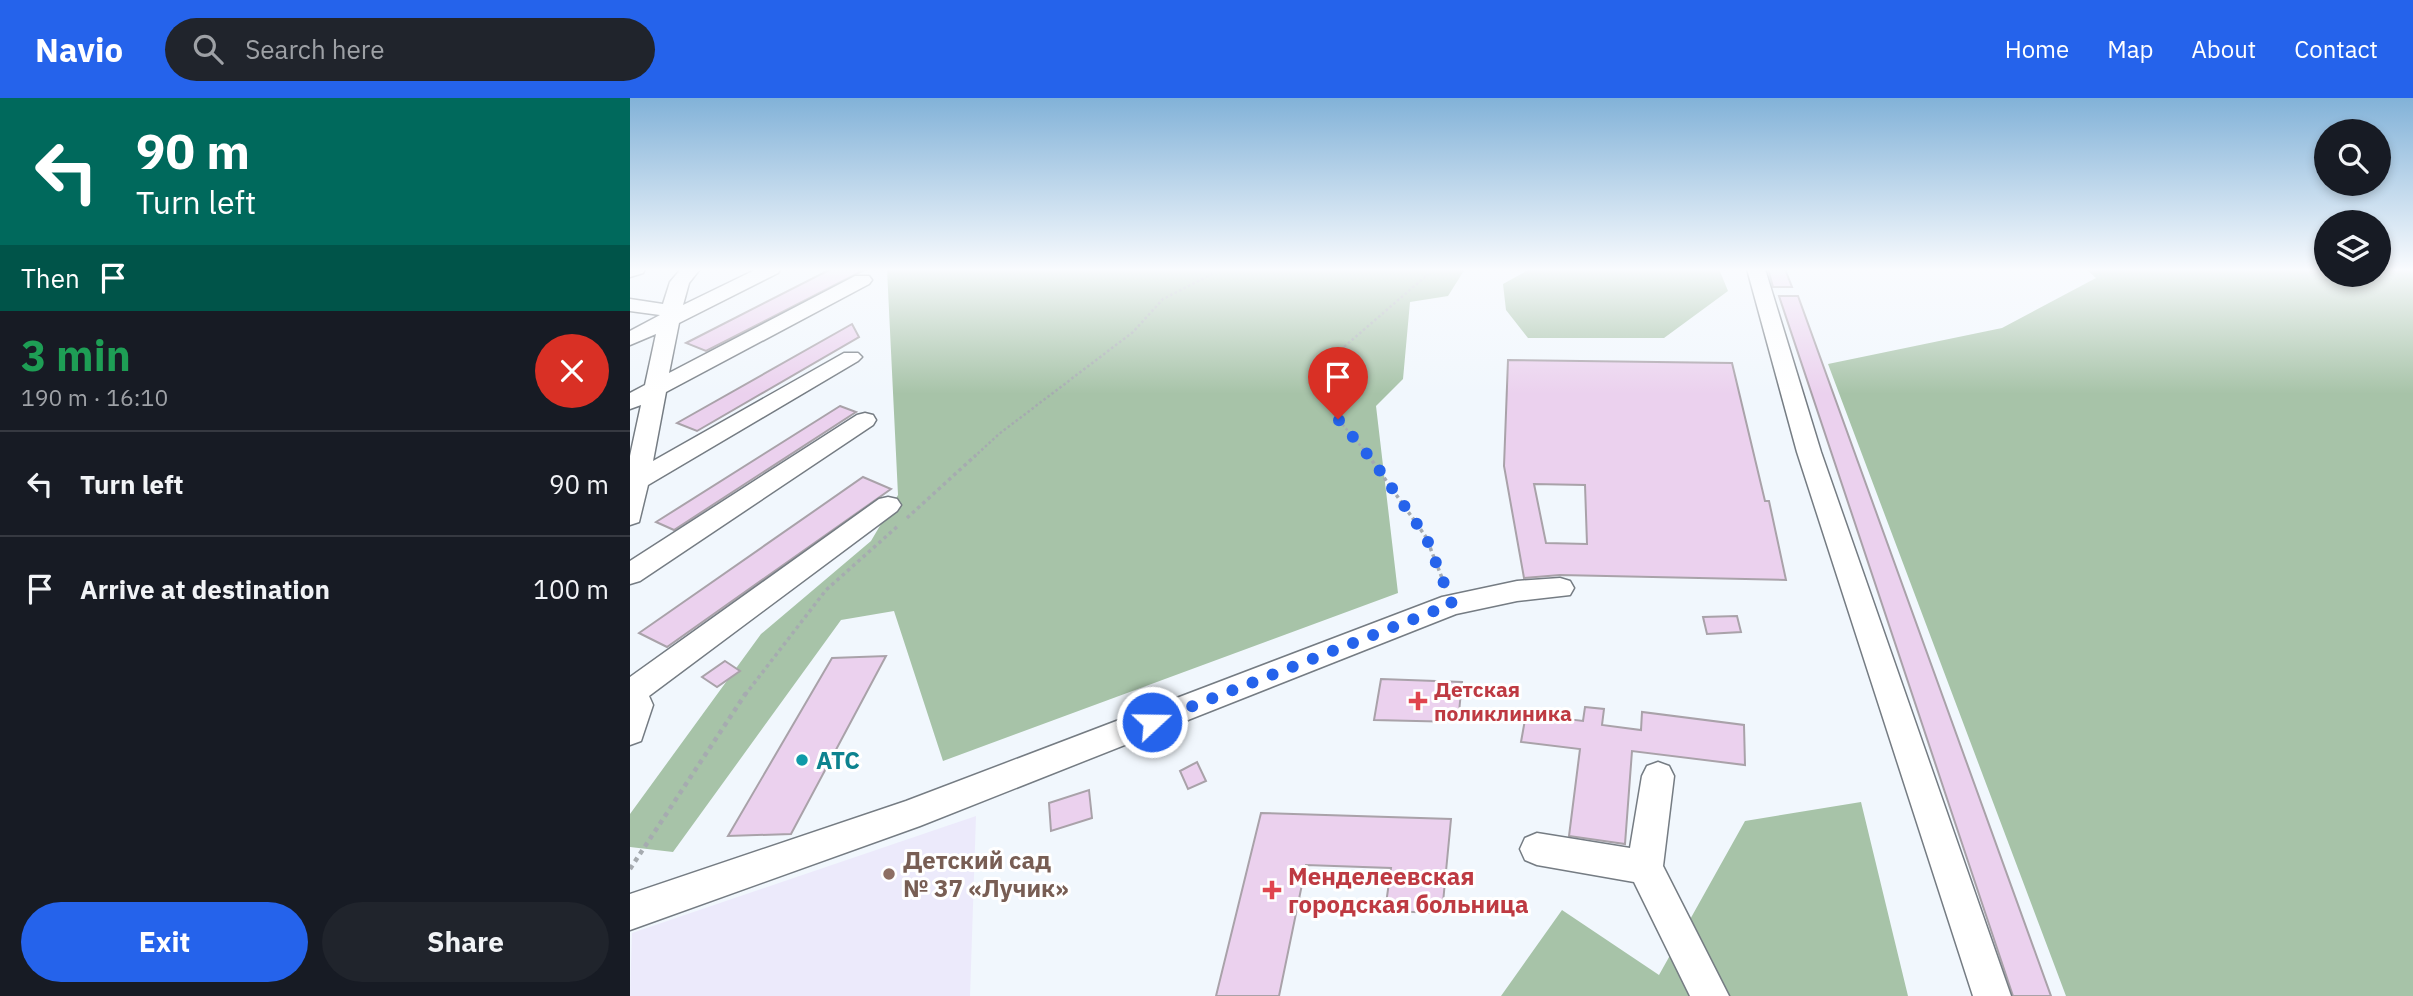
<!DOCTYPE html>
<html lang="en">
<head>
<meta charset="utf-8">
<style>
	body { margin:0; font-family:"IBM Plex Sans",sans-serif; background:#20242c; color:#f1f3f6; height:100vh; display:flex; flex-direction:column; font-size:26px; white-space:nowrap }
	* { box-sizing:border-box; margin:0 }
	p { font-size:23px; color:#9ea1a6 }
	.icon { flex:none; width:38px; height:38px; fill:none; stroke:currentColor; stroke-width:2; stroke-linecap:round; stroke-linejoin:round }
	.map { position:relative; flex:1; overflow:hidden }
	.details { display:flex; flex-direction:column; background:#171b24; width:630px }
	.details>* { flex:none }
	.hud { background:#00695c; color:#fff; overflow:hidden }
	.fabs { position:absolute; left:1684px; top:21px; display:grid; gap:14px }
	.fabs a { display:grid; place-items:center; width:77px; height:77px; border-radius:50%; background:#171b24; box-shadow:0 4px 10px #0003; font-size:35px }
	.pin { position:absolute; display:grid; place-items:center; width:60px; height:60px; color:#fff; margin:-72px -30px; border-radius:50% 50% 50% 0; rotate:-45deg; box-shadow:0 0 7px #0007 }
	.pin .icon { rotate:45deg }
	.me { position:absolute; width:77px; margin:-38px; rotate:69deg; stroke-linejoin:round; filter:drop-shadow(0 0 5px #0008) }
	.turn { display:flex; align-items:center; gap:24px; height:147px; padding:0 21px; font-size:32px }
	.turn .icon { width:91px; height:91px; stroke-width:2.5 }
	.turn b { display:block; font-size:49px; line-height:60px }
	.then { display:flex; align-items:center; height:66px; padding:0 21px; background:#0003; gap:14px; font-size:26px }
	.round { display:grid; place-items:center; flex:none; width:74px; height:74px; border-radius:37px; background:#20242c }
	.overview { display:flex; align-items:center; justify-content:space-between; height:119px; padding:0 21px }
	h1 { font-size:42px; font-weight:700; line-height:52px; color:#1e9e55 }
	.primary-button { display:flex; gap:14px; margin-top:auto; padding:14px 21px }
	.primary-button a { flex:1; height:80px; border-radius:42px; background:#2563eb; color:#fff; font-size:28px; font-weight:700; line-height:80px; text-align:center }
	.primary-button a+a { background:#20242c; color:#f1f3f6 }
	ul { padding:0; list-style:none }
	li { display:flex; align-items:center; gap:21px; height:105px; padding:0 21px; border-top:2px solid #363941 }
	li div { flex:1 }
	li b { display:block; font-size:26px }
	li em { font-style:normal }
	header { display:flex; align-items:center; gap:42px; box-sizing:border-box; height:98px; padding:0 35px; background:#2563eb; color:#fff }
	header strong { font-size:33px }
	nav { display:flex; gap:38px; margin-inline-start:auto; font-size:24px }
	.search { width:490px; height:63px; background:#20242c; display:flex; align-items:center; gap:18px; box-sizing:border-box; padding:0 24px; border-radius:38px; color:#9ea1a6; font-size:26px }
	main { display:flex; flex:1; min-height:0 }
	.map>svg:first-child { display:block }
</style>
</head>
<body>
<header>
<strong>Navio</strong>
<div class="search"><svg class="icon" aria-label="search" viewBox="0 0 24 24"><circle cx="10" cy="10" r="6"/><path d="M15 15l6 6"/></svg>Search here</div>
<nav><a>Home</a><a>Map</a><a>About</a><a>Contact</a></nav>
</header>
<main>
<section class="details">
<div class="hud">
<div class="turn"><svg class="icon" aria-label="left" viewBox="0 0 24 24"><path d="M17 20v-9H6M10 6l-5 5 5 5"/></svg><div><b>90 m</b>Turn left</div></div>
<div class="then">Then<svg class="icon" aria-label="arrive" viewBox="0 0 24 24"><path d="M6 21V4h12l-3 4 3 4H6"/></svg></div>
</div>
<div class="overview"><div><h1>3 min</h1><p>190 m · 16:10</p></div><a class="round" style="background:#d93025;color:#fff"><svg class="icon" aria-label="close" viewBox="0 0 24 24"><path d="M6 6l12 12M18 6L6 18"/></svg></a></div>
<ul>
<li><svg class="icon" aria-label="left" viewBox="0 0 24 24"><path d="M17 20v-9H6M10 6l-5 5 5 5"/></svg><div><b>Turn left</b></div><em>90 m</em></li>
<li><svg class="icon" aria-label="arrive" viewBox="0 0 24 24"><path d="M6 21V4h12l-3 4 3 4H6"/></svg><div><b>Arrive at destination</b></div><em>100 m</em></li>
</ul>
<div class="primary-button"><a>Exit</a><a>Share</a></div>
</section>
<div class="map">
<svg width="1783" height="898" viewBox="0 0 1783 898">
	<rect width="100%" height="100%" fill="#f1f7fd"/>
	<path fill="#eceafb" d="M 346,718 L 340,898 L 0,898 L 2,835 Z"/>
	<path fill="#a7c3a8" d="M 257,171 L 835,171 L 818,198 L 780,204 L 773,281 L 746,308 L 768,495 L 313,663 L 264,513 L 211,522 L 43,754 L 0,749 L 0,716 L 131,536 L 241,443 L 268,397 Z
		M 900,171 L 1089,171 L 1098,193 L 1034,240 L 898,240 L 876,212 L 873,186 Z
		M 1456,171 L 1696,171 L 1696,177 L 1748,177 L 1748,171 L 1783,171 L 1783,898 L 1436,898 L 1198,266 L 1372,230 L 1466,180 Z
		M 1231,704 L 1278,898 L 871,898 L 932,812 L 1029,877 L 1115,723 Z"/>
	<path fill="#ebd1ee" stroke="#a9a2a9" stroke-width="2" fill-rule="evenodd" d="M 201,171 L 236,171 L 76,253 L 56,245 Z
		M 1138,171 L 1155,171 L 1162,189 L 1143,189 Z
		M 1149,198 L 1168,198 L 1421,898 L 1383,898 Z
		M 222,226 L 229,239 L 67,333 L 47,325 Z
		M 878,262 L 1102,265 L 1135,403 L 1139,403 L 1156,482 L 930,477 L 894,480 L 874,368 ZM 904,386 L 955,387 L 957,446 L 916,445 Z
		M 210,308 L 226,314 L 44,432 L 26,424 Z
		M 233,379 L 261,391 L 37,549 L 9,535 Z
		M 1107,518 L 1111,534 L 1077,536 L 1073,519 Z
		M 256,558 L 161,736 L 98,738 L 202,560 Z
		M 95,563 L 110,573 L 87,589 L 72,579 Z
		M 751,581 L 832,584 L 828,624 L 744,622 Z
		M 955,609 L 974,611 L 972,627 L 1011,632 L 1012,614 L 1114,627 L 1115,667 L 1002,653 L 995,746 L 939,738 L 950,651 L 891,644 L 896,616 L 953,623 Z
		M 567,664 L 576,683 L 558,691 L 550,673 Z
		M 459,692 L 462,720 L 421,733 L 419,705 Z
		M 631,715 L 821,721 L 812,815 L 755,813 L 761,770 L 676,767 L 649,898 L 586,898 Z"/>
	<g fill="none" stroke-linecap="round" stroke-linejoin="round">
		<g stroke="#757c83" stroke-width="3">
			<path id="minor" d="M 0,171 L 15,171 L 13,175 L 0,179 Z
				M 51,171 L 70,171 L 59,185 L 53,207 L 127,171 L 150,171 L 148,175 L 49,225 L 39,275 L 225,178 L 239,178 L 242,182 L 239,186 L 36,294 L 23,363 L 214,255 L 228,255 L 232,259 L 228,263 L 18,387 L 9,424 L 0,427 L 0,358 L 11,307 L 0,311 L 0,295 L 15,287 L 26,236 L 0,247 L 0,233 L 30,217 L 0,213 L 0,201 L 33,206 L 40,184 Z
				M 1117,171 L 1135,171 L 1191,354 L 1381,898 L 1343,898 L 1167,354 Z
				M 235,315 L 243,317 L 246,322 L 243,327 L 10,483 L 0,486 L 0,463 L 227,317 Z
				M 258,399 L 267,401 L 271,407 L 267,413 L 19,598 L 23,607 L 11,643 L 0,647 L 0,579 L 249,401 Z
				M 930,480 L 940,483 L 944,490 L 940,497 L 887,503 L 826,516 L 290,728 L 0,832 L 0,796 L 276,703 L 812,499 L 887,483 Z
				M 1028,664 L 1039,668 L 1044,678 L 1033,768 L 1099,898 L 1060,898 L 1004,784 L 907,767 L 895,762 L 890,751 L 895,740 L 907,735 L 1000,750 L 1012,678 L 1017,668 Z"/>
		</g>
		<path stroke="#a6abb0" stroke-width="2.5" stroke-dasharray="2.5 2.5" stroke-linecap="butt" d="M 344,359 L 369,336 L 503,234 L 533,201 L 592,171
			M 740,359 L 691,301 L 685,287 L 700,261 L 804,171"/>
		<path stroke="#a6abb0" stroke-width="3.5" stroke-dasharray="3.5 3.5" stroke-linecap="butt" d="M 738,357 L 796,439 L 816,490
			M 277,420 L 346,357
			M 115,597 L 196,492 L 269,427"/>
		<path stroke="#a6abb0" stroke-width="4.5" stroke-dasharray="4.5 4.5" stroke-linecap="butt" d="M 0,771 L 116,595"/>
		<use href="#minor" fill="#fff" fill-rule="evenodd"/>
	</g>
	<linearGradient id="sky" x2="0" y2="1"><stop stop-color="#82b2d8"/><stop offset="0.58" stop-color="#f9fbfe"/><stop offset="1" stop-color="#f9fbfe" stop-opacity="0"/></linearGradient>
	<rect width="1783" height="296" fill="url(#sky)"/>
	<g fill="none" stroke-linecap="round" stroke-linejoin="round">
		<path stroke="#2563eb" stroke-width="12" stroke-dasharray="0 21.6" d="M 522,624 L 822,506 L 796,439 L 743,363 L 708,321"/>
	</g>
	<g fill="#e0444e" stroke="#fff" stroke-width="2.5">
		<path d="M784.5 592.5h7v7h7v7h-7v7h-7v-7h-7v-7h7z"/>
		<path d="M638.5 781.5h7v7h7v7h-7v7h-7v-7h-7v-7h7z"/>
	</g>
	<circle fill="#0f9aa8" stroke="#fff" stroke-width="2.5" cx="172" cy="662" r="7"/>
	<circle fill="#8d6e63" stroke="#fff" stroke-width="2.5" cx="259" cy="776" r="7"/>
	<g text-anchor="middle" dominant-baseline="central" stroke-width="6" stroke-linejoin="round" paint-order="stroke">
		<g font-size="21" font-weight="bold" fill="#be3a42" stroke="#fff" text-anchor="start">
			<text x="804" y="591">Детская<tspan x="804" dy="24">поликлиника</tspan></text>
		</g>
		<g font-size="24" font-weight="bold" fill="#0d838f" stroke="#fff" text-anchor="start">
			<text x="186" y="662">АТС</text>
		</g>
		<g font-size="24" font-weight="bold" fill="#785e54" stroke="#fff" text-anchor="start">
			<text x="273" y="762">Детский сад<tspan x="273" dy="28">№ 37 «Лучик»</tspan></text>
		</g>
		<g font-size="24" font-weight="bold" fill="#be3a42" stroke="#fff" text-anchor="start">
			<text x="658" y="778">Менделеевская<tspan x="658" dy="28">городская больница</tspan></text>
		</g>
	</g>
</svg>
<div class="fabs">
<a><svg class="icon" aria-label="search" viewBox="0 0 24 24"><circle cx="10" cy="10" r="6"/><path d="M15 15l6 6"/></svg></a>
<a><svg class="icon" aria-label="layers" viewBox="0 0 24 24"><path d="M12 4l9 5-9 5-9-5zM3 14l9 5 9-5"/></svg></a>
</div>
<div class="pin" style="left:708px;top:321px;background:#d93025"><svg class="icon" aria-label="arrive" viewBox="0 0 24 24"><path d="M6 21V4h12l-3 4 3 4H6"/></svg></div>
<svg class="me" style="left:522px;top:624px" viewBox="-20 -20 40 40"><circle r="17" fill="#2563eb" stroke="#fff" stroke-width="3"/><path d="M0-11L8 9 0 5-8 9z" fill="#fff"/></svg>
</div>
</main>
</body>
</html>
